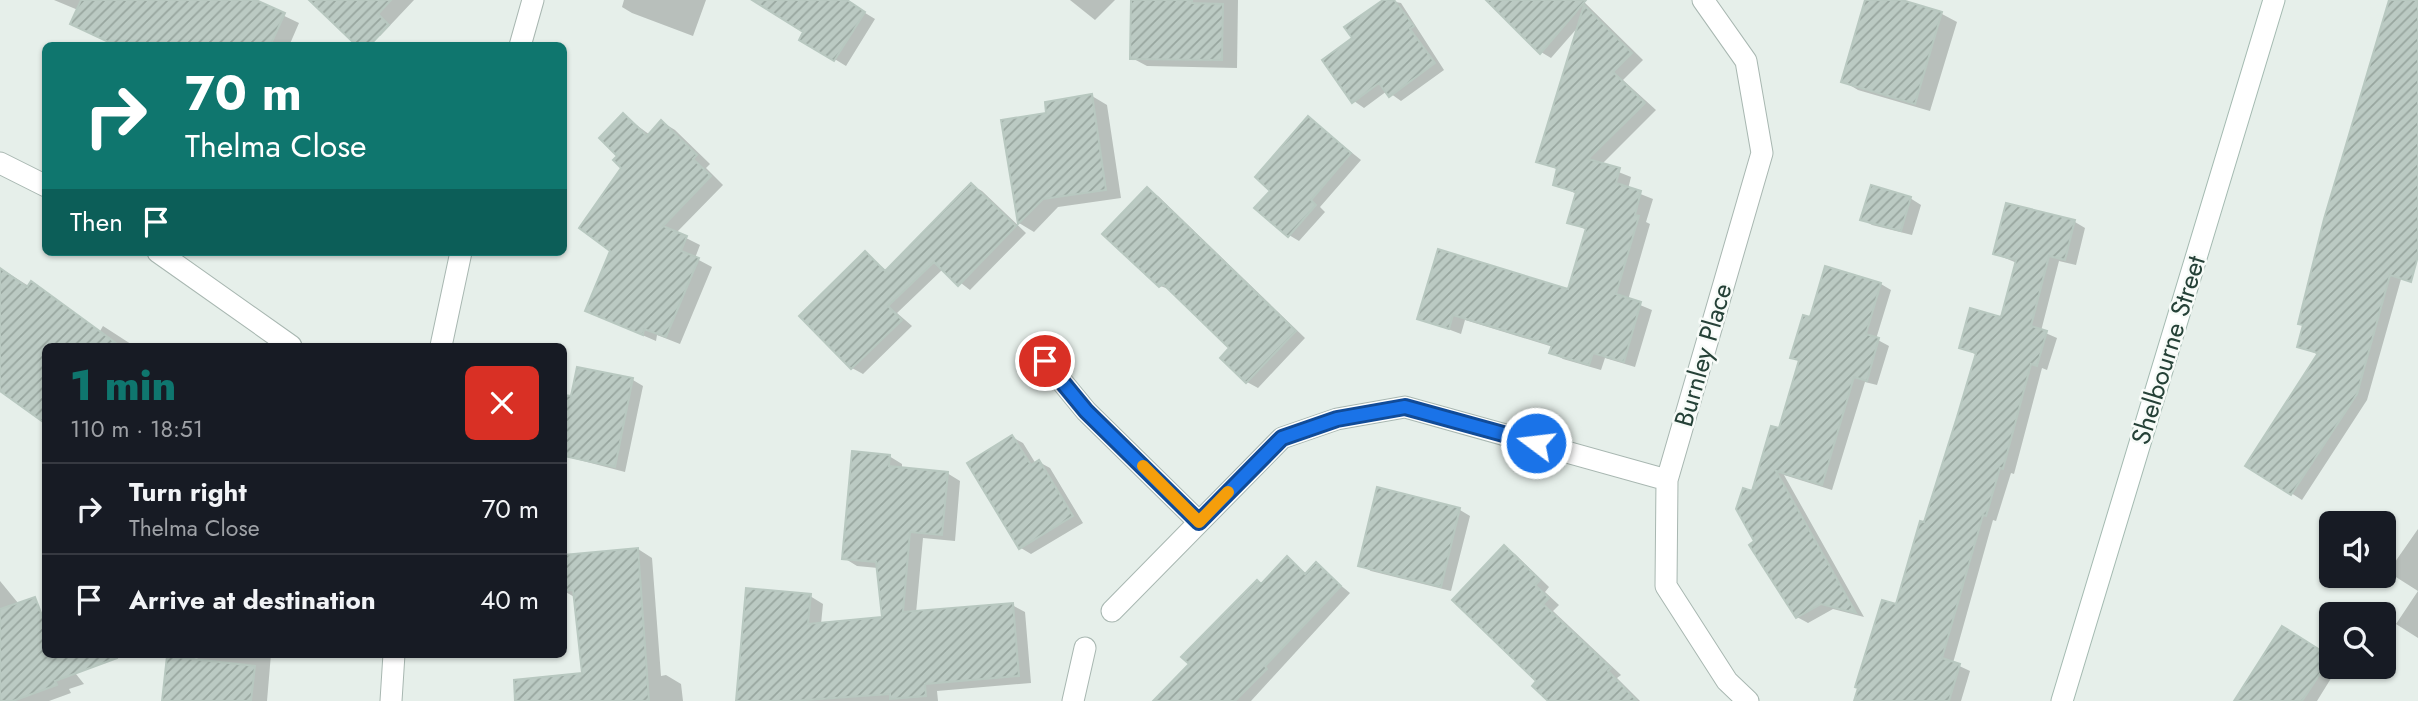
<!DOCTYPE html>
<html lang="en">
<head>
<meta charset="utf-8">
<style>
	body { margin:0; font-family:Jost,sans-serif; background:#242831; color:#f1f3f6; height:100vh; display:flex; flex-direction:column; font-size:26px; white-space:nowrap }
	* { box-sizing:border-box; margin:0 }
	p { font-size:23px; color:#9ea1a6 }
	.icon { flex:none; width:38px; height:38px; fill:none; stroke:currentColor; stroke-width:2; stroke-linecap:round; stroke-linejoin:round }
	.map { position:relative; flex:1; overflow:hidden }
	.side { position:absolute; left:42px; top:343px; width:525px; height:315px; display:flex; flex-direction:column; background:#171b24; border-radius:10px; box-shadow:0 2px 5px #0004 }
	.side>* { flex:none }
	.banner { position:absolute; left:42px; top:42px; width:525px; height:214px; border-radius:10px; box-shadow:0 2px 5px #0004; background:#0f766e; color:#fff; overflow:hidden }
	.buttons { position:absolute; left:2319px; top:511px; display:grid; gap:14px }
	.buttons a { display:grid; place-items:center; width:77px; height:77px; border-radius:10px; background:#171b24; box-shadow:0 2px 5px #0004; font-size:35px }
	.pin { position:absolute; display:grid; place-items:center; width:60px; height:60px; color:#fff; margin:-30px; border:4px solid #fff; border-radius:50%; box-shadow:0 2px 7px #0007 }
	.me { position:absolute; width:77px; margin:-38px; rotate:285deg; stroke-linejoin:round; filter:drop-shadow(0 0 5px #0008) }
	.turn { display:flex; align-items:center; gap:24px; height:147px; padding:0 28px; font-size:32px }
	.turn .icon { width:91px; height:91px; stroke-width:2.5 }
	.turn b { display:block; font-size:49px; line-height:60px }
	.then { display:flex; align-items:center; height:66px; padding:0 28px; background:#0003; gap:14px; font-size:26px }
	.round { display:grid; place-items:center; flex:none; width:74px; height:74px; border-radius:10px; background:#242831 }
	.head { display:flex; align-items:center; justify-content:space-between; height:119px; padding:0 28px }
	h1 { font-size:42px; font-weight:800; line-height:52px; color:#0f766e }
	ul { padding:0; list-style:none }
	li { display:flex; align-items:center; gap:21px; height:91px; padding:0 28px; border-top:2px solid #363941 }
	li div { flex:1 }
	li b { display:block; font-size:26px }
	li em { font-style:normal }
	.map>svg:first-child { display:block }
</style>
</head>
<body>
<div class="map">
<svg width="2418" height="701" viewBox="0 0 2418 701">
	<defs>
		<pattern id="building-hatch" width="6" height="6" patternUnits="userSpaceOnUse" patternTransform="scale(1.75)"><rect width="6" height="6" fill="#bbcac3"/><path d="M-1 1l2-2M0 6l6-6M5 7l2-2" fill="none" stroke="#98a69f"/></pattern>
	</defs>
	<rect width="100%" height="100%" fill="#e6efea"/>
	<path fill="#0003" d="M 54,0 L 251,0 L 299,23 L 289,46 L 119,46 L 78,10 Z
		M 337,0 L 414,0 L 380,36 L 365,27 Z
		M 624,0 L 706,0 L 693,36 L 632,13 L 622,7 Z
		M 788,0 L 844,0 L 875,19 L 846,66 L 802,39 L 806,32 Z
		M 1070,0 L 1115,0 L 1095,20 Z
		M 1133,0 L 1238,0 L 1237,68 L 1147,66 L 1132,58 Z
		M 1386,0 L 1401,3 L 1444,70 L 1401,101 L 1387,91 L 1364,108 L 1354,101 Z
		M 1488,0 L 1582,0 L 1643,60 L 1623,80 L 1656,110 L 1601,165 L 1631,177 L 1628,189 L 1653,199 L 1646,222 L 1650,224 L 1628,300 L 1652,310 L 1635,367 L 1605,358 L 1601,370 L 1563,359 L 1551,352 L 1553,347 L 1465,320 L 1461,334 L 1419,318 L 1569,291 L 1587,230 L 1569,222 L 1577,194 L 1555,184 L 1559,170 L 1538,161 L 1579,26 L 1551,58 L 1541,52 Z
		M 1867,0 L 1896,0 L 1942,14 L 1957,22 L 1930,111 L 1858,90 L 1843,81 Z
		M 2392,0 L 2418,0 L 2418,256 L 2399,261 L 2405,265 L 2367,400 L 2302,500 L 2248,465 L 2319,355 L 2299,346 Z
		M 1092,96 L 1107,105 L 1121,198 L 1058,207 L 1034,232 L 1019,223 L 1003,121 L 1048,114 Z
		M 623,115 L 650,135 L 662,122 L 675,130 L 710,164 L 706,168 L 723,185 L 676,233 L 700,245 L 695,258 L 712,267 L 680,344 L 657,335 L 656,341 L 587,311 L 612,250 L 623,168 L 620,156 Z
		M 1309,118 L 1361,160 L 1320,207 L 1325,212 L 1299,241 L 1289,235 L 1272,191 Z
		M 971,185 L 982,191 L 1026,233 L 970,290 L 943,269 L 897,313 L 912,326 L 863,374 L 852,368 L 801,316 L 865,254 L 887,271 Z
		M 1147,190 L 1158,196 L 1305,338 L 1258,388 L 1247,382 L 1232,348 L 1172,290 L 1160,286 Z
		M 1910,198 L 1921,205 L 1912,235 L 1872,225 L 1862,219 Z
		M 2075,222 L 2085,228 L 2076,265 L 2059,261 L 2041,331 L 2057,338 L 2047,370 L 2042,368 L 2014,474 L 2011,473 L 1996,521 L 1993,520 L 1953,663 L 1970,671 L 1961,701 L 1863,701 L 1925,524 L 1977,355 L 1961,347 L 2002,319 L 2017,263 L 1995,254 Z
		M 341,252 L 353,252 L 349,256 Z
		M 0,268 L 100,331 L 103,326 L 134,346 L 46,346 L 0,388 Z
		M 1881,284 L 1891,290 L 1876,339 L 1889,346 L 1877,385 L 1865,382 L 1832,490 L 1784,475 L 1864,617 L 1833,609 L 1808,623 L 1797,617 L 1783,591 L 1775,586 L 1751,545 L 1757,542 L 1753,493 L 1780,430 L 1800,362 L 1792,357 L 1811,320 Z
		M 578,369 L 633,380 L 643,386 L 625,472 L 564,456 L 564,437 Z
		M 1012,437 L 1023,443 L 1036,464 L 1039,462 L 1050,468 L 1083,523 L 1031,554 L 1021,548 L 969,463 Z
		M 889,456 L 902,464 L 902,469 L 947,473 L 960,481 L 955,541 L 923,538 L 916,613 L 1012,605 L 1025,612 L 1031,683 L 937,691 L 938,701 L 737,701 L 810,596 L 823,604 L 821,624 L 884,619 L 878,568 L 857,566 L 844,558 Z
		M 1379,489 L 1460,510 L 1470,516 L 1451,591 L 1371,571 L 1360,565 Z
		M 2418,529 L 2418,638 L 2396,624 L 2418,591 L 2388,572 Z
		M 1505,547 L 1515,554 L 1549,587 L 1545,592 L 1559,605 L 1553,611 L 1621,675 L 1617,678 L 1640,701 L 1550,701 L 1539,681 Z
		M 638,549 L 652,558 L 661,676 L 666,675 L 681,684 L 683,701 L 565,701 L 584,674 L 576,598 L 564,591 L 564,556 Z
		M 1287,559 L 1307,574 L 1316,565 L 1350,593 L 1251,701 L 1155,701 Z
		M 0,581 L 46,637 L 46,654 L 60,654 L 84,684 L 69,689 L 71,693 L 49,701 L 0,701 Z
		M 2293,634 L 2331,658 L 2331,667 L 2338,667 L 2317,701 L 2246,701 Z
		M 198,654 L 271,654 L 267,701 L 164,701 L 197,662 Z"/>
	<path fill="url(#building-hatch)" stroke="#b8c8c0" stroke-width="2" d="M 81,0 L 256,0 L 285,13 L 270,46 L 117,46 L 70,24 Z
		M 309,0 L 391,0 L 378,14 L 389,25 L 369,46 L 357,46 Z
		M 752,0 L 847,0 L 865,12 L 834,61 L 799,40 L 803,32 Z
		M 1131,0 L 1192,0 L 1192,3 L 1223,4 L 1222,60 L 1130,59 Z
		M 1383,0 L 1394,0 L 1414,26 L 1410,29 L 1435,63 L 1389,97 L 1379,83 L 1352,103 L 1322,60 L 1352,38 L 1344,27 Z
		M 1486,0 L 1586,0 L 1540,54 Z
		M 1865,0 L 1902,0 L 1942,12 L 1915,104 L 1841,82 Z
		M 2389,0 L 2418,0 L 2418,256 L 2411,282 L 2390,275 L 2357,394 L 2291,495 L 2245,466 L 2318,353 L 2297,347 L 2303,325 L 2298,324 L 2324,219 Z
		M 1584,5 L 1632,53 L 1613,72 L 1645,103 L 1588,159 L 1620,168 L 1616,183 L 1641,191 L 1635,215 L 1639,216 L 1616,294 L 1641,302 L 1624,362 L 1593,353 L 1589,365 L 1549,353 L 1552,345 L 1453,315 L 1449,329 L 1417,319 L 1438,249 L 1568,289 L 1586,228 L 1567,223 L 1576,192 L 1553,185 L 1557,168 L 1536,162 Z
		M 1092,94 L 1106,190 L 1043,199 L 1018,224 L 1001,120 L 1046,113 L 1045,102 Z
		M 623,113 L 647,136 L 661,120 L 697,155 L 693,159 L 711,176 L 663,226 L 687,236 L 681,251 L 699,258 L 666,337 L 644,329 L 643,335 L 585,311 L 610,251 L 579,228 L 621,168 L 613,160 L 617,156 L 599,138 Z
		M 1308,116 L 1351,153 L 1311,200 L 1316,205 L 1288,237 L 1254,208 L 1270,191 L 1255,177 Z
		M 971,183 L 1016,226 L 958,286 L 934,262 L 888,306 L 902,320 L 851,369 L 799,316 L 865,251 L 885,271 Z
		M 1871,185 L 1911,197 L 1901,231 L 1860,220 Z
		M 1147,187 L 1296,331 L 1246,383 L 1220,358 L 1229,348 L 1163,284 L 1159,287 L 1102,234 Z
		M 2006,203 L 2075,220 L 2065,260 L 2049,256 L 2031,326 L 2047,331 L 2037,366 L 2031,364 L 2003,469 L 2000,468 L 1986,516 L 1983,515 L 1942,658 L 1960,664 L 1949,701 L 1854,701 L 1858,688 L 1855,687 L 1882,600 L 1896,604 L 1920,521 L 1924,522 L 1957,417 L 1976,353 L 1959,348 L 1970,308 L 2001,317 L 2016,260 L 1993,254 Z
		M 1825,266 L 1881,283 L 1866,334 L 1879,338 L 1867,381 L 1854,377 L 1822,485 L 1776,471 L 1856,613 L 1821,604 L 1796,618 L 1749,545 L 1754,541 L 1736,509 L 1743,488 L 1752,491 L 1771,426 L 1779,428 L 1799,360 L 1790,358 L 1803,315 L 1810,317 Z
		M 0,268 L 27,287 L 31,281 L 120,346 L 46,346 L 46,424 L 0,391 Z
		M 577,367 L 633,378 L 615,467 L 564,456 L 564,395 L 571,396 Z
		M 1012,435 L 1031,465 L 1039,460 L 1073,516 L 1019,549 L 967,463 Z
		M 852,451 L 890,455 L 889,466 L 948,472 L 942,535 L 910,532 L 903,612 L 1013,603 L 1019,676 L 925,684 L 926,696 L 890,699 L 890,694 L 792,701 L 736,701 L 746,588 L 811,594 L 808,624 L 882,617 L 876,562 L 842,559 Z
		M 1377,487 L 1460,508 L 1441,587 L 1358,566 Z
		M 1504,545 L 1540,580 L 1535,585 L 1549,598 L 1543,604 L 1611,668 L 1608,671 L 1637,701 L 1548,701 L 1532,686 L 1536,681 L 1452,600 Z
		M 638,548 L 649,701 L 515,701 L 514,680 L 582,673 L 573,590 L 564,591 L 564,555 Z
		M 1287,556 L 1305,574 L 1316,562 L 1341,586 L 1265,666 L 1267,669 L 1235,701 L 1153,701 L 1189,664 L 1181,657 L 1257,580 L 1261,584 Z
		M 35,597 L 46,626 L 46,654 L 116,654 L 117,658 L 55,681 L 57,685 L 13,701 L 0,701 L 0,609 Z
		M 2282,626 L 2331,657 L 2302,701 L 2234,701 Z
		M 167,656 L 255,666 L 251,701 L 162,701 Z"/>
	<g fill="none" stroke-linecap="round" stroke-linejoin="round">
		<g stroke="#a8b7b1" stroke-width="23">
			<path id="minor" d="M 1703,0 L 1746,61 L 1762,153 L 1667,480 L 1666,586 L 1727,681 L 1748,701
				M 1045,361 L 1086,411 L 1199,522
				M 1112,611 L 1282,438 L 1337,419 L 1405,407 L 1667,480
				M 1073,701 L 1085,648"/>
		</g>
		<g stroke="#a8b7b1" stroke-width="23">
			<path id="tertiary" d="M 520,46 L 533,0
				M 0,163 L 46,186
				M 158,252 L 291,346
				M 441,346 L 461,252
				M 391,701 L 394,654"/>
		</g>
		<g stroke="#a4bab1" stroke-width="23">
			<path id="secondary" d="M 2062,701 L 2274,0"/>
		</g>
		<use href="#minor" stroke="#fff" stroke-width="21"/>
		<use href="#tertiary" stroke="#fff" stroke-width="21"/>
		<use href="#secondary" stroke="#fff" stroke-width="21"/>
	</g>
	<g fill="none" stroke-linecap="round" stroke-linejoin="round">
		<g stroke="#114b97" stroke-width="18">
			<path id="route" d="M 1045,361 L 1086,411 L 1199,522 L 1282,438 L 1337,419 L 1405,407 L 1536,443"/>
		</g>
		<use href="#route" stroke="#1a73e8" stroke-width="12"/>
		<path stroke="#f59e0b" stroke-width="12" d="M 1143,466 L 1199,522 L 1228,492"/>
	</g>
	<g text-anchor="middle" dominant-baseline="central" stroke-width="5" stroke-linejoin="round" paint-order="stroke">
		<g font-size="26" fill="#254137" stroke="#f7fbf8">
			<text transform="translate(2168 350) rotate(-73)">Shelbourne Street</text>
			<text transform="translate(1703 355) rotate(-74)">Burnley Place</text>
		</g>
	</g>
</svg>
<div class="buttons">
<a><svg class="icon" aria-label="sound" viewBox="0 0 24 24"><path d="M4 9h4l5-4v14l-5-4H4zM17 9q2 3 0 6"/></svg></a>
<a><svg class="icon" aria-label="search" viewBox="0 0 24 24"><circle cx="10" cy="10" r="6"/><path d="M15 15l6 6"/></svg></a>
</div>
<div class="pin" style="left:1045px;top:361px;background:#d93025"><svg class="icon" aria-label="arrive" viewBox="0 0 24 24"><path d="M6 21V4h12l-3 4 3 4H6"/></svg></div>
<svg class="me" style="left:1536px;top:443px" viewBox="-20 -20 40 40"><circle r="17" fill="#1a73e8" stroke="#fff" stroke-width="3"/><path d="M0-11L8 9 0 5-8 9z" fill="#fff"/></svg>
<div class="banner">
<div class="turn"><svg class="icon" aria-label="right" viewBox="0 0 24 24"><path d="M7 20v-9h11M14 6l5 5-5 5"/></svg><div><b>70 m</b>Thelma Close</div></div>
<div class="then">Then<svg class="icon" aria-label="arrive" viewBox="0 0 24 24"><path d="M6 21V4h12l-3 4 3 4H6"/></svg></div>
</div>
<section class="side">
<div class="head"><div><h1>1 min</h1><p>110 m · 18:51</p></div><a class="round" style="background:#d93025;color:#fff"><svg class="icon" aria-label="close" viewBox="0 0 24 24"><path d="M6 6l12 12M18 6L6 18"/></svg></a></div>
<ul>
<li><svg class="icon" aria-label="right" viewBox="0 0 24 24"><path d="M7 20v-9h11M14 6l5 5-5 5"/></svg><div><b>Turn right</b><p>Thelma Close</p></div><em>70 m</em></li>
<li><svg class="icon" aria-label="arrive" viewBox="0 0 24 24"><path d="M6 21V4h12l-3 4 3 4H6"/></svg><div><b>Arrive at destination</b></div><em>40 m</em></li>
</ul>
</section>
</div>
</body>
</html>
